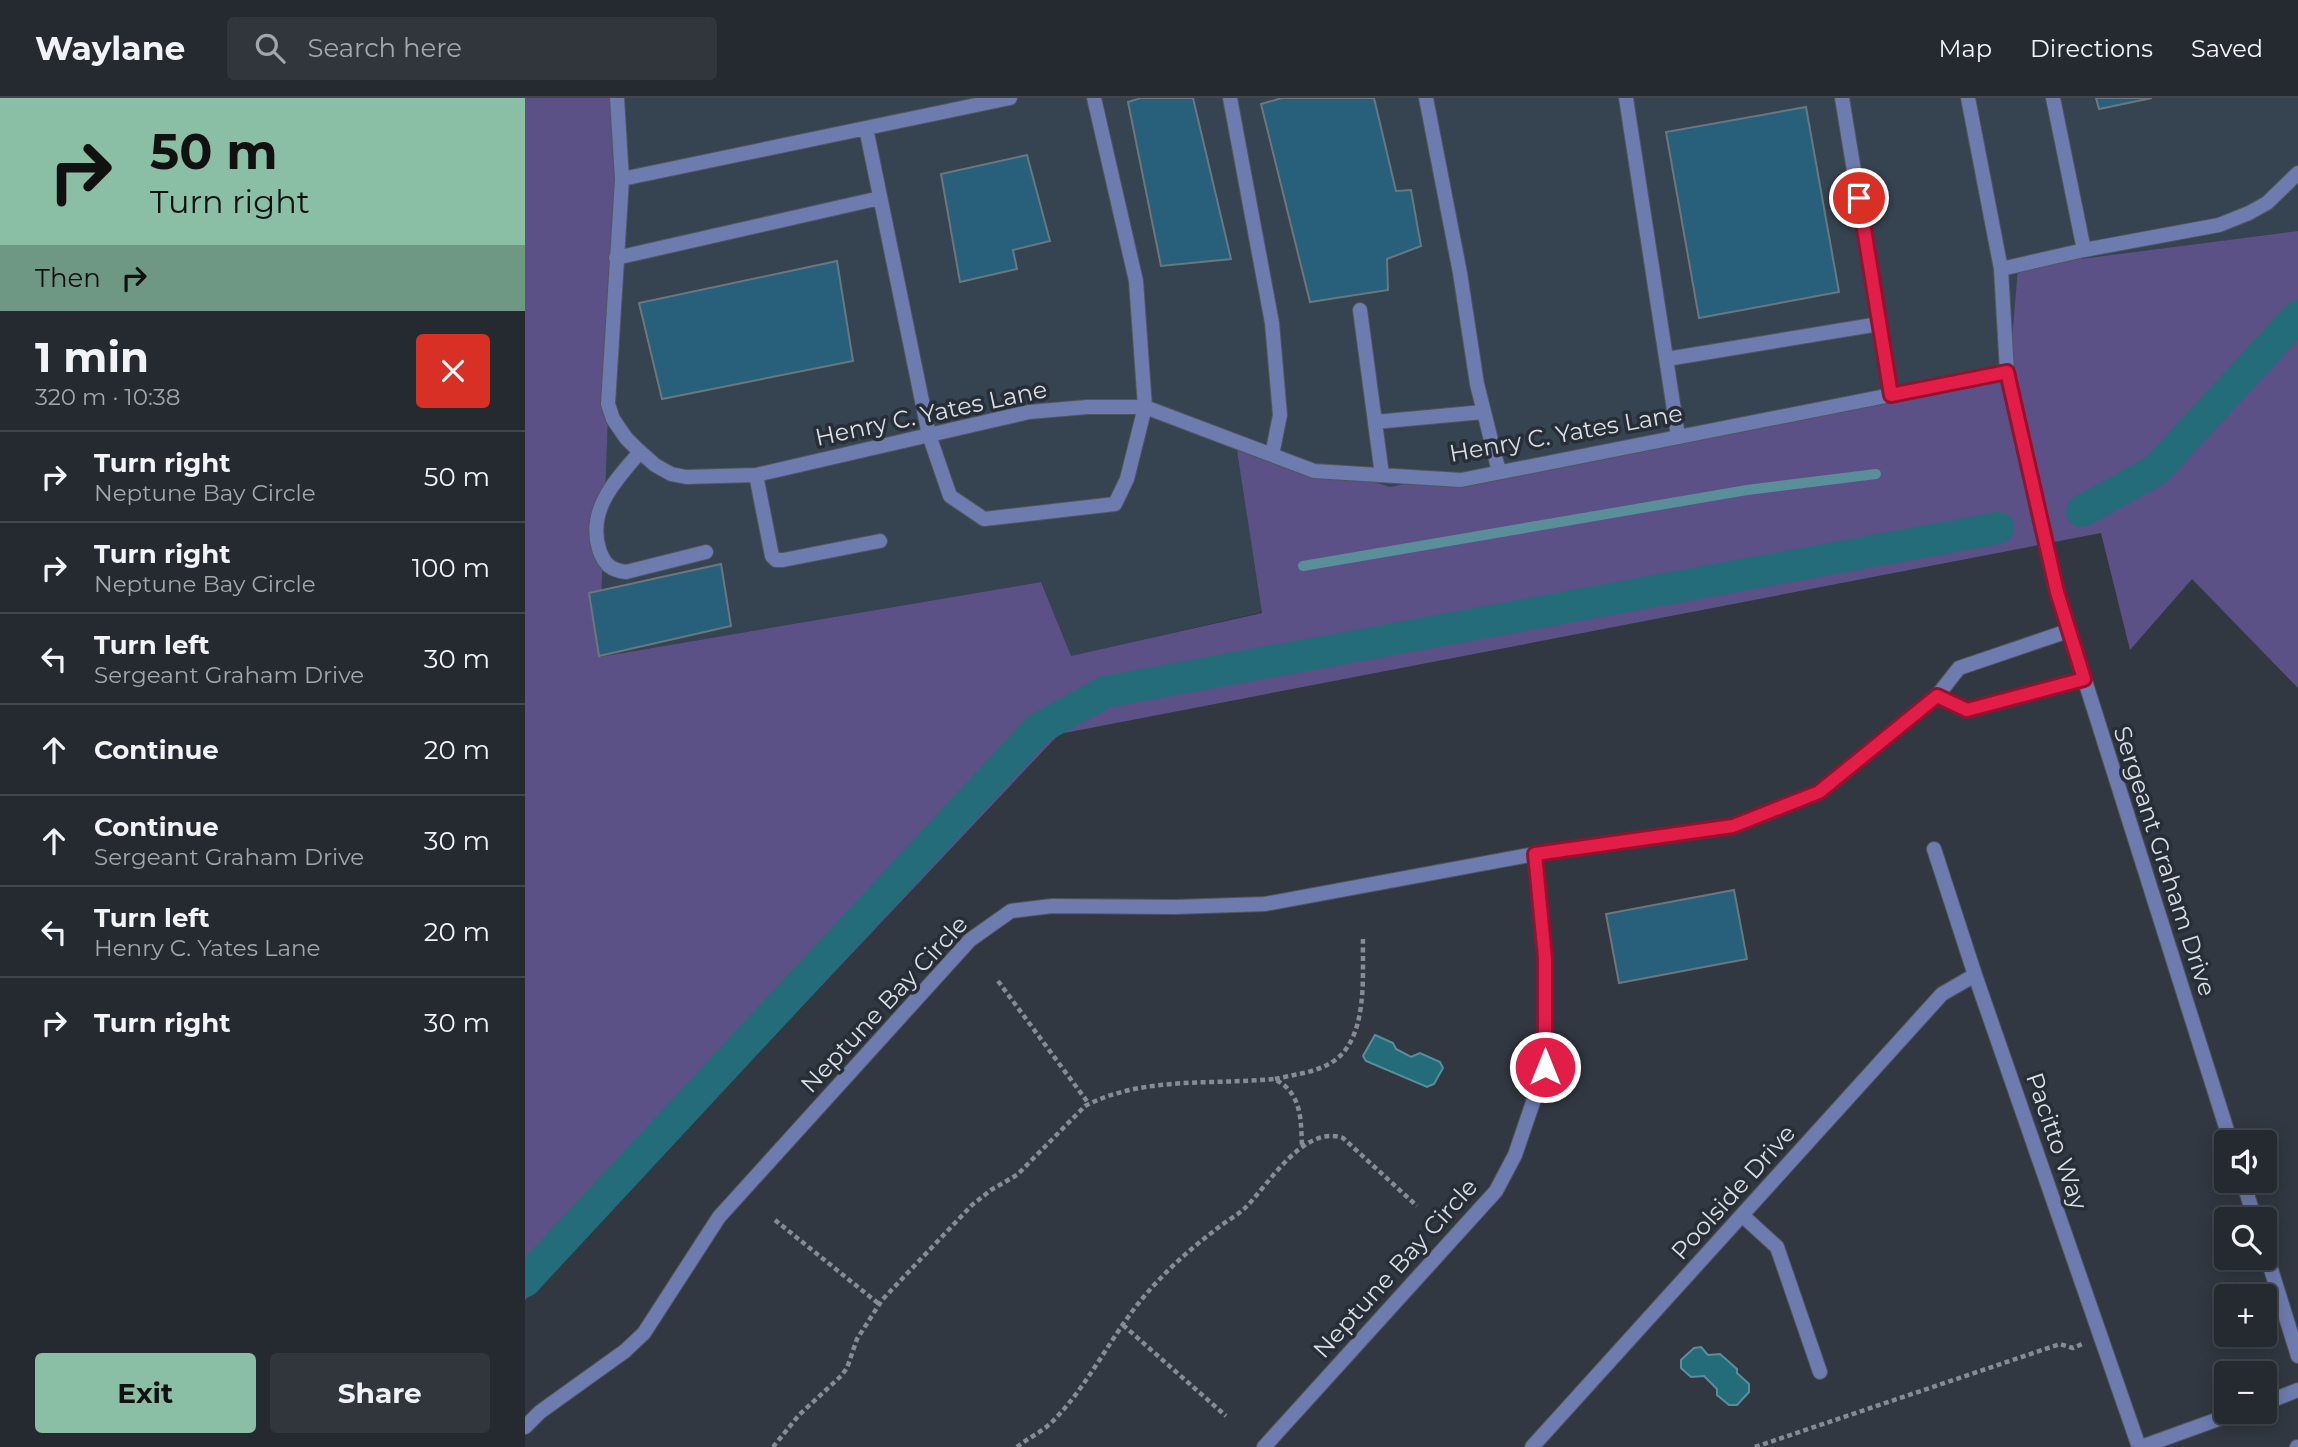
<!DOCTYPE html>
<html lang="en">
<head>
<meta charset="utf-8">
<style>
	body { margin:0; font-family:Montserrat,sans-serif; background:#31363d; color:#f1f3f6; height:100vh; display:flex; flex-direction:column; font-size:26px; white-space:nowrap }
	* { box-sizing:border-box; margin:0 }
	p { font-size:23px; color:#a3a7ab }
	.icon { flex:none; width:38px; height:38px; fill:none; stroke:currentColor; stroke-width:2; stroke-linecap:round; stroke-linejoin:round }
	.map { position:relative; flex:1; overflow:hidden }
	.side { display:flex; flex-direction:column; background:#252a31; width:525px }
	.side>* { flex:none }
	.banner { background:#8abfa5; color:#111; overflow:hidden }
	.tools { position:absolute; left:1689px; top:1032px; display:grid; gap:14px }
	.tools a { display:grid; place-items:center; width:63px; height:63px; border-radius:7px; background:#252a31; box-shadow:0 4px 18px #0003,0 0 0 2px #42464d; font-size:35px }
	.pin { position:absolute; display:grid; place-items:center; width:60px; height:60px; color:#fff; margin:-30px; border:4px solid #fff; border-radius:50%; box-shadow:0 2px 7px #0007 }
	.me { position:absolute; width:77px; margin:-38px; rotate:0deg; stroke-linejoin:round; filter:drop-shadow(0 0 5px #0008) }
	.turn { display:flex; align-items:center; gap:24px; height:147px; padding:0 35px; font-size:32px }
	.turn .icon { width:91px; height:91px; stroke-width:2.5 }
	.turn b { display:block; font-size:49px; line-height:60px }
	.then { display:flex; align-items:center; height:66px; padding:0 35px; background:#0003; gap:14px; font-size:26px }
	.round { display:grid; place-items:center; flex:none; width:74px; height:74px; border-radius:7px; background:#31363d }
	.head { display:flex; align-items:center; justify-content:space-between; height:119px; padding:0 35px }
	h1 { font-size:42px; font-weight:700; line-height:52px }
	.cta { display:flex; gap:14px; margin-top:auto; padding:14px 35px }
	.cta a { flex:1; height:80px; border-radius:7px; background:#8abfa5; color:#111; font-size:28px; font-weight:700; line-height:80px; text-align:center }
	.cta a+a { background:#31363d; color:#f1f3f6 }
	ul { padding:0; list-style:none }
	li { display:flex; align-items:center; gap:21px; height:91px; padding:0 35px; border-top:2px solid #42464d }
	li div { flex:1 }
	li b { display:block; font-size:26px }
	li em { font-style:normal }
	header { display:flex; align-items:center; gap:42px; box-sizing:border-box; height:98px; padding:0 35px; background:#252a31; border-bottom:2px solid #42464d }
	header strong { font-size:33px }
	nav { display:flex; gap:38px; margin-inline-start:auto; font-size:24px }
	.search { width:490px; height:63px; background:#31363d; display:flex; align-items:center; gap:18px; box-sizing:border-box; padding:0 24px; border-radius:7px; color:#a3a7ab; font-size:26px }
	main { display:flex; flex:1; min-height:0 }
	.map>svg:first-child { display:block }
</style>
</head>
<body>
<header>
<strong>Waylane</strong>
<div class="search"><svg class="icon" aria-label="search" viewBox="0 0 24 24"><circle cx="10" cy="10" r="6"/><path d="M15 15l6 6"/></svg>Search here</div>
<nav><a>Map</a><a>Directions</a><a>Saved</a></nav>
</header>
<main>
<section class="side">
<div class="banner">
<div class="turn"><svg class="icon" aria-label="right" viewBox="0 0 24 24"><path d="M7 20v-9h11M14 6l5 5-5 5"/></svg><div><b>50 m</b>Turn right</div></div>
<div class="then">Then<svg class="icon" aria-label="right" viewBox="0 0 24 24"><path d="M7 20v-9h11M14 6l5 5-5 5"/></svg></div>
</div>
<div class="head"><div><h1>1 min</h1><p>320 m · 10:38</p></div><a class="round" style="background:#d93025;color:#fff"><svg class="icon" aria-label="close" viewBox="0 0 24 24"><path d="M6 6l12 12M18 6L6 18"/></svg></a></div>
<ul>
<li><svg class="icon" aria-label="right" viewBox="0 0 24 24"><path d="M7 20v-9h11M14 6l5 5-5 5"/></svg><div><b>Turn right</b><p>Neptune Bay Circle</p></div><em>50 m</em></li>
<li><svg class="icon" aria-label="right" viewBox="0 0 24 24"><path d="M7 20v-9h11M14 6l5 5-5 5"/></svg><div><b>Turn right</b><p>Neptune Bay Circle</p></div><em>100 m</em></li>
<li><svg class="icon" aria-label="left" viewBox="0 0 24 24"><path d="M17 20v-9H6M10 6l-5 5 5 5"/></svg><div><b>Turn left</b><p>Sergeant Graham Drive</p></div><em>30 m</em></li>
<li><svg class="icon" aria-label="ahead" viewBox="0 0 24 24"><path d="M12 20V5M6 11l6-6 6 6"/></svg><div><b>Continue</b></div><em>20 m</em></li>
<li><svg class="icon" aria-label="ahead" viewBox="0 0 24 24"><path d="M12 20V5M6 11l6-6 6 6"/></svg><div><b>Continue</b><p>Sergeant Graham Drive</p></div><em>30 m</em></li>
<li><svg class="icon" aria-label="left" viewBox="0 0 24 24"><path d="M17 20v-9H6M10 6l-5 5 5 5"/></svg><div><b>Turn left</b><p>Henry C. Yates Lane</p></div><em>20 m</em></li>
<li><svg class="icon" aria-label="right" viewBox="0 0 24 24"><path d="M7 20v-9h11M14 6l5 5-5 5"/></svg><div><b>Turn right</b></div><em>30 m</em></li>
</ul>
<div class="cta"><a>Exit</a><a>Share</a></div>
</section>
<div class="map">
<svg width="1773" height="1349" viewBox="0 0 1773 1349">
	<rect width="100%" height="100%" fill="#313841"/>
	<path fill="#364351" d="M 95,0 L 1773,0 L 1773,133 L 1493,169 L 1486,267 L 865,390 L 711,339 L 737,514 L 545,559 L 516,484 L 74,559 Z"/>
	<path fill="#5b5187" d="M 0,0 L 95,0 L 74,559 L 516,484 L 546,558 L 737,515 L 710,339 L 865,389 L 1485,267 L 1493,169 L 1773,133 L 1773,590 L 1667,481 L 1605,552 L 1576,435 L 534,636 L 0,1202 Z"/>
	<path fill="#246c7a" stroke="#5a8e9a" stroke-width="2" d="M 850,937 L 868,945 L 871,951 L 886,959 L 895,955 L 915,964 L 918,970 L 909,986 L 902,989 L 841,963 L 838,958 Z
		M 1176,1249 L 1183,1257 L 1195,1256 L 1212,1271 L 1212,1275 L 1224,1286 L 1224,1294 L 1212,1307 L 1204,1307 L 1192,1297 L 1192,1291 L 1179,1278 L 1166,1279 L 1156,1270 L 1156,1262 L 1169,1250 Z"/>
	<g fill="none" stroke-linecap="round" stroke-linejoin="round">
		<path stroke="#5a8e9a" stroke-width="10" d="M 778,468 L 1222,392 L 1351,376"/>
		<path stroke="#246c7a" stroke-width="32" d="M 1557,413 L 1631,372 L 1773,218
			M 0,1183 L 513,631 L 580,594 L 1473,430"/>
	</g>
	<path fill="#285f7a" stroke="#6a777f" stroke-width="2" d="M 616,0 L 668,0 L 706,161 L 636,168 L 603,4 Z
		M 757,0 L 849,0 L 871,93 L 886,92 L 896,148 L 862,161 L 863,192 L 785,204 L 736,6 Z
		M 1571,0 L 1627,0 L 1574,11 Z
		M 1281,9 L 1314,194 L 1174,220 L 1141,34 Z
		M 502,57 L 525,143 L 488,152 L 492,171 L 435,184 L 416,76 Z
		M 312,163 L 328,263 L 137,301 L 114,205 Z
		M 196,466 L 206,528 L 74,558 L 64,495 Z
		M 1209,792 L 1222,861 L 1094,885 L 1081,816 Z"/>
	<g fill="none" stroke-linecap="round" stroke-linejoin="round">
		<g stroke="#4f565e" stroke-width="16">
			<path id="service" d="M 92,0 L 97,81 L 485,0
				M 705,0 L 747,225 L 755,317 L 747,357
				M 901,0 L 935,175 L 952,286 L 974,374
				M 1101,0 L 1153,338
				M 1317,0 L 1366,297
				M 341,30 L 404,337 L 425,398 L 459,421 L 590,406 L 602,381 L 620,309 L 611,183 L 569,0
				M 97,81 L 83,306 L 88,321 L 101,340 L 112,351 L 130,367 L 146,376 L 161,379 L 231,377 L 504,314 L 562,309 L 620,309 L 789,373 L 936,382 L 1482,274
				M 1559,152 L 1694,127 L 1724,115 L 1742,105 L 1773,75
				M 91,160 L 355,100
				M 1476,171 L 1559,152 L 1528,0
				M 835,212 L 857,377
				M 1142,261 L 1354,226
				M 850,324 L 958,314
				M 115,354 C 91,382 62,411 74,451 C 79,466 85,472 101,474 L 181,454
				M 231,377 L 247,458 L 251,462 L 258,462 L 355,443
				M 1218,1118 L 1252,1149 L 1295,1274"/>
		</g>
		<g stroke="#4f565e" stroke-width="16">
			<path id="minor" d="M 1443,0 L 1476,171 L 1482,274 L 1532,494 L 1706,1045
				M 1412,598 L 1442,612 L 1559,581
				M 1409,751 L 1450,877 L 1614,1349
				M 1718,1083 L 1730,1122
				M 1740,1152 L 1773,1258
				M 1740,1305 L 1773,1292
				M 0,1329 L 15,1314 L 100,1253 L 119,1235 L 194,1119 L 445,842 L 486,813 L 527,808 L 650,809 L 740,806 L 1010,756 L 1208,728 L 1294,694 L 1412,598 L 1434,570 L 1543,533
				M 739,1349 L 971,1093 L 990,1057 L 1020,969 L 1020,860 L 1010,756
				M 1007,1349 L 1417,896 L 1450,877
				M 1616,1349 L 1713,1314
				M 1772,1349 L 1773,1349"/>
		</g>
		<path stroke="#868c93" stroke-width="4.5" stroke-dasharray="5 3.5" stroke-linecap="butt" d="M 473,883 L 564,1006
			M 750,981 C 766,977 787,975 802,967 C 845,946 837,878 838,839
			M 250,1122 L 354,1206
			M 598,1227 L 701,1318
			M 248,1349 L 274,1317 L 316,1278 L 322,1270 L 332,1241 L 357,1202 L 447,1107 L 466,1092 L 492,1077 L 560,1008 C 617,978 687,987 749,981 C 777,994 776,1022 777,1049
			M 492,1349 C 503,1340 517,1334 527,1324 C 565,1286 587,1235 622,1195 C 642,1172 665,1151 689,1133 C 698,1125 710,1119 719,1111 C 743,1088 778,1026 818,1040 L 892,1108
			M 1230,1349 L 1535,1246 L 1548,1250 L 1557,1246"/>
		<use href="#service" stroke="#6d7baf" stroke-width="14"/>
		<use href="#minor" stroke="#6d7baf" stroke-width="14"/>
	</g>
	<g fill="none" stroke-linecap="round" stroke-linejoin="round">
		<g stroke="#92132f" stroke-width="18">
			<path id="route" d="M 1020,969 L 1020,860 L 1010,756 L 1208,728 L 1294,694 L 1412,598 L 1442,612 L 1559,581 L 1532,494 L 1482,274 L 1366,297 L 1334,100"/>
		</g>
		<use href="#route" stroke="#e11d48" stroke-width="12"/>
	</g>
	<g text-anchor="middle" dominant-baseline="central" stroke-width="7" stroke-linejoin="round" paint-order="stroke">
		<g font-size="24" fill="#d9dee4" stroke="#272e37">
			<text transform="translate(406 315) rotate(-12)">Henry C. Yates Lane</text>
			<text transform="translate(1041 335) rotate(-10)">Henry C. Yates Lane</text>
			<text transform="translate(1640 763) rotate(72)">Sergeant Graham Drive</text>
			<text transform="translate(359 906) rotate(-47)">Neptune Bay Circle</text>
			<text transform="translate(1532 1043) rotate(71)">Pacitto Way</text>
			<text transform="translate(1208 1094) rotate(-48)">Poolside Drive</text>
			<text transform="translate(870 1170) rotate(-48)">Neptune Bay Circle</text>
		</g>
	</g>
</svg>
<div class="tools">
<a><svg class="icon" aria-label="sound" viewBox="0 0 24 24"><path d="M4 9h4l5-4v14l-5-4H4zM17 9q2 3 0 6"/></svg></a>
<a><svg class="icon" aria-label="search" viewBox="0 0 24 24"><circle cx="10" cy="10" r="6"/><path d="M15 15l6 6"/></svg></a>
<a>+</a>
<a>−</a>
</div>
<div class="pin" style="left:1334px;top:100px;background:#d93025"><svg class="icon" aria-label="arrive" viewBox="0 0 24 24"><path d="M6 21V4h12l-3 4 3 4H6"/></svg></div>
<svg class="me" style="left:1020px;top:969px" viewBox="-20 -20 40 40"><circle r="17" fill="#e11d48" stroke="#fff" stroke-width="3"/><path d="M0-11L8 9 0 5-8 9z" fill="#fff"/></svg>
</div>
</main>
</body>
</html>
